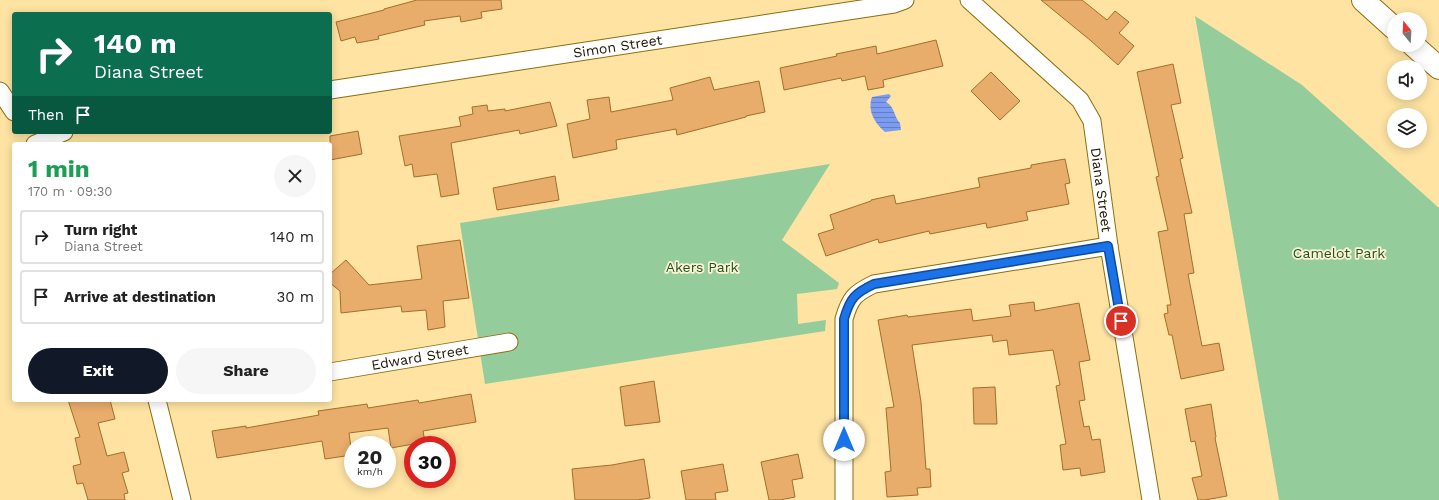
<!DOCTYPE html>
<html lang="en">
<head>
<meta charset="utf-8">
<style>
	body { margin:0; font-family:"Work Sans",sans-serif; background:#f6f6f6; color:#222; height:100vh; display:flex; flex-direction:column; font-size:15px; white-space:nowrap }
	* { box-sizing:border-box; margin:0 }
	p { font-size:13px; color:#767676 }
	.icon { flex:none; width:22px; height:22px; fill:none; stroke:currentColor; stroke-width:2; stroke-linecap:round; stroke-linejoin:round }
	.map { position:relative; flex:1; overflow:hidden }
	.drawer { position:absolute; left:12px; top:142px; width:320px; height:260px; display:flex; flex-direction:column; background:#fff; border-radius:4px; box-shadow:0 2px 10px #0003 }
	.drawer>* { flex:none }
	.top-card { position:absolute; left:12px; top:12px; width:320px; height:122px; border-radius:4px; box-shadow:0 2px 10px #0003; background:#0b6e4f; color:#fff; overflow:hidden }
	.needle { width:26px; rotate:342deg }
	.fabs { position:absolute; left:1387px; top:12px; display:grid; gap:8px }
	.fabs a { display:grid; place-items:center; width:40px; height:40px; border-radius:50%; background:#fff; box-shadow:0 2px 10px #0003; font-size:20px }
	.speed { position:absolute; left:344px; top:436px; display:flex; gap:8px; font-size:20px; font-weight:700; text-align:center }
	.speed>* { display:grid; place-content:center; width:52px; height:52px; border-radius:50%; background:#fff; box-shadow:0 2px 10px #0003; line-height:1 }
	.speed small { font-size:10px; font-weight:400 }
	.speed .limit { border:6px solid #d22; background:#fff; color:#111 }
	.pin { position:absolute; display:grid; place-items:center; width:34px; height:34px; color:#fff; margin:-17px; border:2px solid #fff; border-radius:50%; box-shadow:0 1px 4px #0007 }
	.me { position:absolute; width:44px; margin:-22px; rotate:0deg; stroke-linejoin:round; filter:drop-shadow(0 0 3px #0008) }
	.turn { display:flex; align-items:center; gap:14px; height:84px; padding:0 16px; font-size:18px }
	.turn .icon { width:52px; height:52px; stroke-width:2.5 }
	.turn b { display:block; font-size:28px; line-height:34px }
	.then { display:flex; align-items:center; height:38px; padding:0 16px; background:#0003; gap:8px; font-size:15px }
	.round { display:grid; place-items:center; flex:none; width:42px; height:42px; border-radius:21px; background:#f6f6f6 }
	.headline { display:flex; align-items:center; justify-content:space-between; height:68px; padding:0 16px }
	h1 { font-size:24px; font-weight:700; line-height:30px; color:#1e9e55 }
	.primary-button { display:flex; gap:8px; margin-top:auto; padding:8px 16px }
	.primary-button a { flex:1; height:46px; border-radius:24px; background:#111827; color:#fff; font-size:16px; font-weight:700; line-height:46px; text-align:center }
	.primary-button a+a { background:#f6f6f6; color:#222 }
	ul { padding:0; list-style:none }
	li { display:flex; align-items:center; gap:12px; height:54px; margin:0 8px 6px; padding:0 8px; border:2px solid #e0e0e0; border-radius:4px }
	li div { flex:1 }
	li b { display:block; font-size:15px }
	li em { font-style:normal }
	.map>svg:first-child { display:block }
</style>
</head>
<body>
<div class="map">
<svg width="1439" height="500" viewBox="0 0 1439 500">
	<defs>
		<pattern id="water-rules" width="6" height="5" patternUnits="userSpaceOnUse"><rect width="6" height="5" fill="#7c9cf2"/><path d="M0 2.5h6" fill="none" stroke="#657ec2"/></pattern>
	</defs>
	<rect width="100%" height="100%" fill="#fee3a2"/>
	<path fill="#94cd9b" d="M 1195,16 L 1302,85 L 1439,208 L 1439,500 L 1279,500 Z
		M 830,164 L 782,240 L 839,283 L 837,289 L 797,294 L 798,324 L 826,320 L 825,331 L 485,384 L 460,223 Z"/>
	<path fill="url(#water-rules)" d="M 889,94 L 891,96 L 886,102 C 895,107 894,117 900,123 L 901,130 L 885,132 C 875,123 867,111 872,97 Z"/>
	<path fill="#e8ac6b" stroke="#a56e2a" d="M 417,0 L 501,0 L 502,9 L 481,12 L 482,18 L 461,22 L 460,16 L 424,21 L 425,25 L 378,36 L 379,39 L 357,43 L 355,37 L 341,41 L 336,22 L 384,10 L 384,9 Z
		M 1041,0 L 1082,0 L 1107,20 L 1115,11 L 1129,22 L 1119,33 L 1134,46 L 1118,65 L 1090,40 Z
		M 936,40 L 943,66 L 883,80 L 884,87 L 868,90 L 865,76 L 842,81 L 841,78 L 784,90 L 780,68 L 837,56 L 836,54 L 876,46 L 877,54 Z
		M 1173,64 L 1181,103 L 1171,105 L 1183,158 L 1180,159 L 1192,213 L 1184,214 L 1194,273 L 1188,274 L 1202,346 L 1219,343 L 1224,370 L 1181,379 L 1172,335 L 1169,335 L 1164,314 L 1168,313 L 1167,305 L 1171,305 L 1158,232 L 1168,230 L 1156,177 L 1159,176 L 1137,72 Z
		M 991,72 L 1020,101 L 1000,120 L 971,91 Z
		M 710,77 L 714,90 L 759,81 L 765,112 L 746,116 L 746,117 L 677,135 L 676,129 L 616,140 L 617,149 L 573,158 L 567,124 L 590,119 L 587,100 L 609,97 L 611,112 L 673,100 L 670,88 Z
		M 550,102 L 557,126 L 520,134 L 519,130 L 451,143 L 459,194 L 441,197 L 437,174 L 414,177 L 412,164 L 405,166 L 399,136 L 461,126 L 459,117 L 473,114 L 472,107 L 487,105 L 488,111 L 505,109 L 505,111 Z
		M 358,131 L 362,154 L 330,160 L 330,136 Z
		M 1065,159 L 1070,183 L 1065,184 L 1069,204 L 1026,212 L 1028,220 L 987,228 L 986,223 L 930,234 L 929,231 L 879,243 L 878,239 L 826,256 L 818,234 L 834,229 L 830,215 L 871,201 L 871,200 L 894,195 L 896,204 L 980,187 L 978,178 L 1031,168 L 1031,165 Z
		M 555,176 L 559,200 L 497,210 L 493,188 Z
		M 460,240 L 469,298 L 443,301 L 445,327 L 428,330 L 426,310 L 402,312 L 401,306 L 341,313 L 340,291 L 330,283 L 330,274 L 346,260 L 369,285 L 422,279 L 417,246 Z
		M 1034,302 L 1035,311 L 1079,303 L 1090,360 L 1079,362 L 1085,400 L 1079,401 L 1084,427 L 1089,426 L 1092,440 L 1100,439 L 1105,472 L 1081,476 L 1080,468 L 1063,470 L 1060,445 L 1066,444 L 1056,386 L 1060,385 L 1053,350 L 1009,355 L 1007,340 L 993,342 L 992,335 L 912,345 L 921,402 L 926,469 L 930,469 L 931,487 L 917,488 L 918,495 L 887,497 L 885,472 L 891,471 L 886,408 L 894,407 L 878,320 L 907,315 L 908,317 L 971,309 L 973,321 L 1011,316 L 1009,305 Z
		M 654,381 L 660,422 L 625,426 L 620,387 Z
		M 995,387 L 997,424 L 974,424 L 973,388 Z
		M 471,394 L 476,422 L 423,431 L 425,442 L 391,448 L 388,428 L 349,433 L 352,455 L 325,459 L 322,441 L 217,458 L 212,431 L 246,426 L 246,428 L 319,415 L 318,411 L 367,404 L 368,408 L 418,400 L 419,403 Z
		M 68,400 L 110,400 L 115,419 L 98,423 L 107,456 L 124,452 L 129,471 L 122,473 L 128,493 L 124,494 L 125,500 L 88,500 L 83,483 L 77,484 L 73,466 L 81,464 L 75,438 L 80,437 Z
		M 1211,404 L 1216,437 L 1215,438 L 1227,496 L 1205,500 L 1198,500 L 1192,478 L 1202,476 L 1195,441 L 1191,442 L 1185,409 Z
		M 798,454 L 803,478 L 792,480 L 795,497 L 780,500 L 769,500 L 761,462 Z
		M 644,459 L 650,498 L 637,500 L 575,500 L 572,469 L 612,465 Z
		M 723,464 L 728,491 L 715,493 L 716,500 L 686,500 L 681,471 Z"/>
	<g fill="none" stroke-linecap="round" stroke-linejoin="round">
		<g stroke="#8c6d0e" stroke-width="19">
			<g id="minor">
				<path id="s1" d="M 969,0 L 1080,100 L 1092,121 L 1109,246 L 1151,500"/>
				<path id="s2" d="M 330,90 L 894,4 L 905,0"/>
				<path d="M 0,91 L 14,112"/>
				<path d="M 35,144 L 64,132"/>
				<path id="s3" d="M 330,372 L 509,342"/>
				<path d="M 157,400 L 182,500"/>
				<path d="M 844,500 L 844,319 C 850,298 855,293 874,284 L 1109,246"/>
			</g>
		</g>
		<g stroke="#8c6d0e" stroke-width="24">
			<path id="motorway" d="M 1363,0 L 1394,28
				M 1413,45 L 1439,68"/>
		</g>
		<use href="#minor" stroke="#fff" stroke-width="17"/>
		<use href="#motorway" stroke="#fff" stroke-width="22"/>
	</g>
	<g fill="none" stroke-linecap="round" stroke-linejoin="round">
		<g stroke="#114b97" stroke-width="10">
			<path id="route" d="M 844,440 L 844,319 C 850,298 855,293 874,284 L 1108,246 L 1121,321"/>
		</g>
		<use href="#route" stroke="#1a73e8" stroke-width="7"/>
	</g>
	<g text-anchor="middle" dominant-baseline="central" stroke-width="3.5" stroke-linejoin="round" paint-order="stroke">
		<g font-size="14" fill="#1e1400" stroke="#fff2d2">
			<text stroke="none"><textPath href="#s2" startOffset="291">Simon Street</textPath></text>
			<text stroke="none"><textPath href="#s1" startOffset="243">Diana Street</textPath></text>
			<text stroke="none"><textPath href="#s3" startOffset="91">Edward Street</textPath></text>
		</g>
		<g font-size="14" fill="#195426" stroke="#fff2d2">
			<text x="1339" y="253">Camelot Park</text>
			<text x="702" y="267">Akers Park</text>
		</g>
	</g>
</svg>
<div class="fabs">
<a><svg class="needle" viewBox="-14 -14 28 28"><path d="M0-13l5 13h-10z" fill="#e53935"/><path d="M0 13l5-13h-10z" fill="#767676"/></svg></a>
<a><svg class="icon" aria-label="sound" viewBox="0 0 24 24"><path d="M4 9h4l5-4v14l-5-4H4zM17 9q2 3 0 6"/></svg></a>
<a><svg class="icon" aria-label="layers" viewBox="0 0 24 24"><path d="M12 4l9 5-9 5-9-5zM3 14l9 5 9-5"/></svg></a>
</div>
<div class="speed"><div>20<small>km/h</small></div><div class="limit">30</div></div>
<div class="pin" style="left:1121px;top:321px;background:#d93025"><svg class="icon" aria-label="arrive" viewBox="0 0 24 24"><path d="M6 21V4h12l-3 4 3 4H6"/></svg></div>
<svg class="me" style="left:844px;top:440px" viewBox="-20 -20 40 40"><circle r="19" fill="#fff"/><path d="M0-13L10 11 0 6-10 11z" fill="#1a73e8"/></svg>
<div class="top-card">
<div class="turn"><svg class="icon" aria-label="right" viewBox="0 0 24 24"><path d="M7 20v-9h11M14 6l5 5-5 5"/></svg><div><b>140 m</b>Diana Street</div></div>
<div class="then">Then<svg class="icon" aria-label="arrive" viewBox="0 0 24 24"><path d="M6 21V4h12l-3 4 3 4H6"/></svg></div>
</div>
<section class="drawer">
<div class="headline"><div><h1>1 min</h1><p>170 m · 09:30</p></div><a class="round"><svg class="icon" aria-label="close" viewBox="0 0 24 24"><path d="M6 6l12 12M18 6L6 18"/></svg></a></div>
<ul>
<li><svg class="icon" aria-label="right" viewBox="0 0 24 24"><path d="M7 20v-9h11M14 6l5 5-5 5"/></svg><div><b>Turn right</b><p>Diana Street</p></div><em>140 m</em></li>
<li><svg class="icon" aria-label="arrive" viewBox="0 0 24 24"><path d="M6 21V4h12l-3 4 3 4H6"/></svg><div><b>Arrive at destination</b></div><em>30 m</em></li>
</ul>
<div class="primary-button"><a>Exit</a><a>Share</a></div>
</section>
</div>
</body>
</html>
